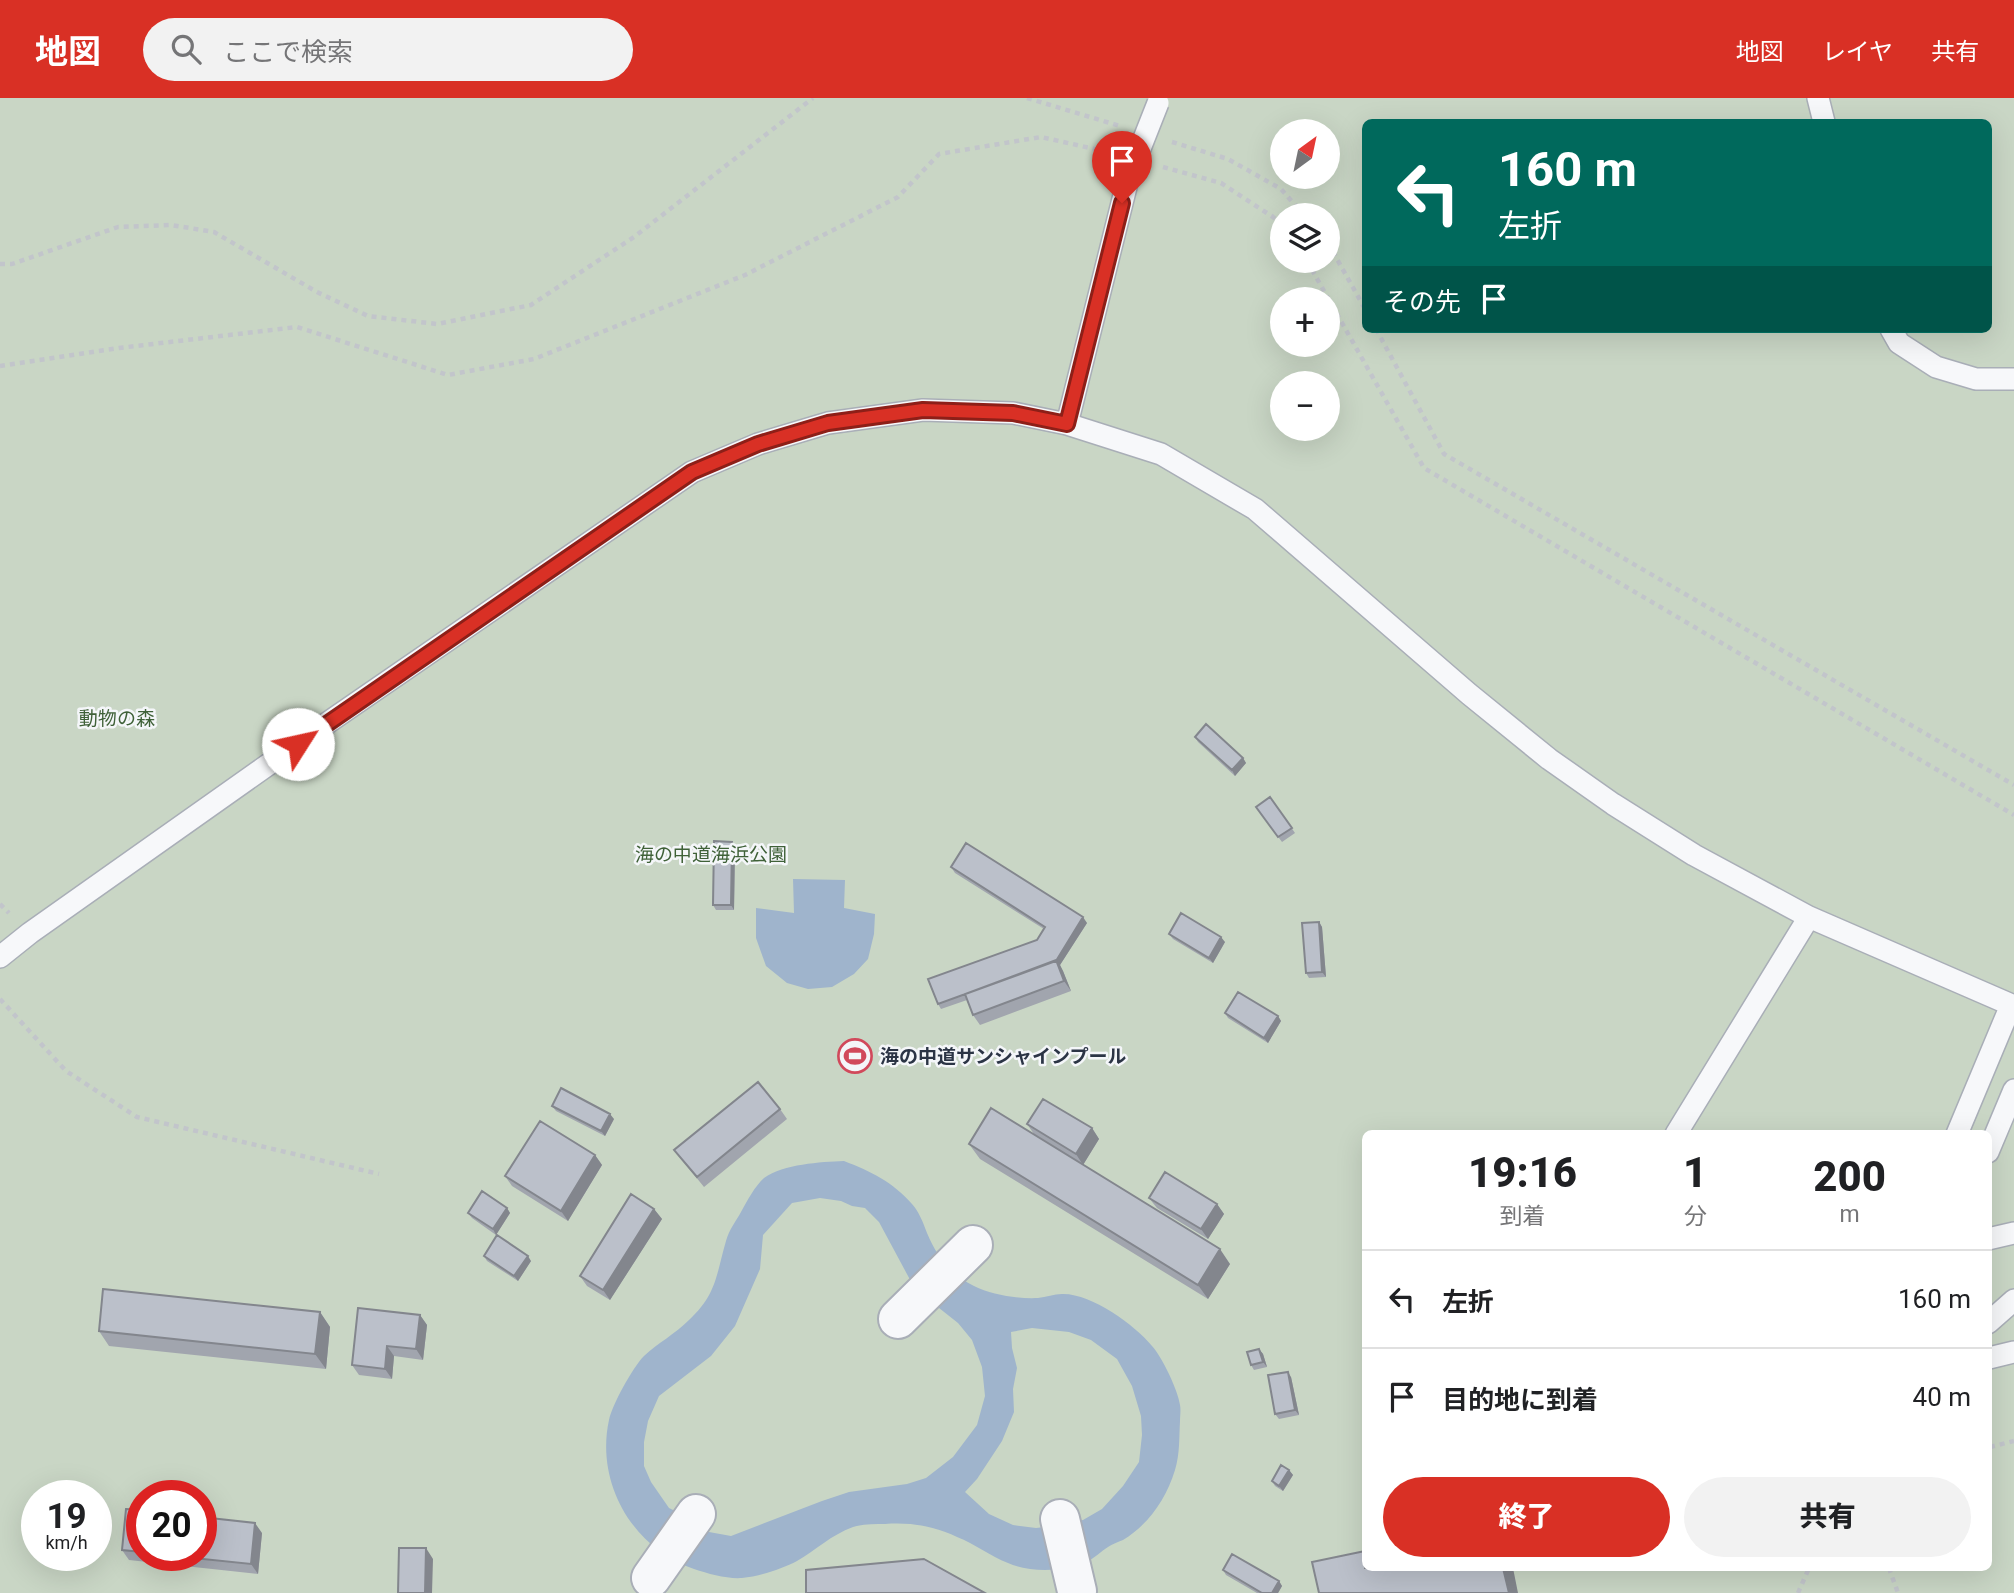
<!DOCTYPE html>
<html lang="ja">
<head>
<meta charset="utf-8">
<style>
	body { margin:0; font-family:Roboto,"Noto Sans JP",sans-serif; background:#f2f2f2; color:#202124; height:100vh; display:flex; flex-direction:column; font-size:26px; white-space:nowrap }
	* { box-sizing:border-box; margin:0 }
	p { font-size:23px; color:#757577 }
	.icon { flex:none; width:38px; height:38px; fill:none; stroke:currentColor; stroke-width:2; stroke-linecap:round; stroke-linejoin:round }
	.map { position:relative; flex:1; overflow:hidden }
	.panel { position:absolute; left:1362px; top:1032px; width:630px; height:441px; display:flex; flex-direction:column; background:#fff; border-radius:10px; box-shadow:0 7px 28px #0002 }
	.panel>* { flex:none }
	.top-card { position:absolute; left:1362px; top:21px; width:630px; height:214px; border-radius:10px; box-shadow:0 7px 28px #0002; background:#00695c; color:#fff; overflow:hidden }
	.needle { width:46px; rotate:33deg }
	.controls { position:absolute; left:1270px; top:21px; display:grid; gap:14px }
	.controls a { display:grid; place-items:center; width:70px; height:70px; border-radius:50%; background:#fff; box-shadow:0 7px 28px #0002; font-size:35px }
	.speed { position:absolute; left:21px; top:1382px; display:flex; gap:14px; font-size:35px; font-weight:700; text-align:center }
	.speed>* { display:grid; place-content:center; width:91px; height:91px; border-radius:50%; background:#fff; box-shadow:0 7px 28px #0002; line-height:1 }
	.speed small { font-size:18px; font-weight:400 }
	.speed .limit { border:10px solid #d22; background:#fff; color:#111 }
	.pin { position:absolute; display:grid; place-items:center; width:60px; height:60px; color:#fff; margin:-72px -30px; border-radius:50% 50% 50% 0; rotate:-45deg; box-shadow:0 0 7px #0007 }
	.pin .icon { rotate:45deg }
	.me { position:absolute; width:77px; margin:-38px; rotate:55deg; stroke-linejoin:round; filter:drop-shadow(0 0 5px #0008) }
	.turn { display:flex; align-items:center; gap:24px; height:147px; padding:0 21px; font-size:32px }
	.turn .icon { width:91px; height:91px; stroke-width:2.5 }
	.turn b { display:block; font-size:49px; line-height:60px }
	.then { display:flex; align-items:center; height:66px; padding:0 21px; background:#0003; gap:14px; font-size:26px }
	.eta { display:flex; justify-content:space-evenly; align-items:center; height:119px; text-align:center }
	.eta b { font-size:42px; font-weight:800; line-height:49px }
	.action { display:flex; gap:14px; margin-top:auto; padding:14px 21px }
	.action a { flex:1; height:80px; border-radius:42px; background:#d93025; color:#fff; font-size:28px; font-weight:800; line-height:80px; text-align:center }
	.action a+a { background:#f2f2f2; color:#202124 }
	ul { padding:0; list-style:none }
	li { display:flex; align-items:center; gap:21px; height:98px; padding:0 21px; border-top:2px solid #e0e0e0 }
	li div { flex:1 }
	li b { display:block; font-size:26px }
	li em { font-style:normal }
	header { display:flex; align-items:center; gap:42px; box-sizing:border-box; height:98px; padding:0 35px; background:#d93025; color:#fff }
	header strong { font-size:33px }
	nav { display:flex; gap:38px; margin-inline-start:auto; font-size:24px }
	.search { width:490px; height:63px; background:#f2f2f2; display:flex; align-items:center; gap:18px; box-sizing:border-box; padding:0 24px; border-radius:38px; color:#757577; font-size:26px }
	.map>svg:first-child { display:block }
</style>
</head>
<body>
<header>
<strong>地図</strong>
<div class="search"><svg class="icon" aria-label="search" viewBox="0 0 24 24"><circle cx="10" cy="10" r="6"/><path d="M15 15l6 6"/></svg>ここで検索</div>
<nav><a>地図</a><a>レイヤ</a><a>共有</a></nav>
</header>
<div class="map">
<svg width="2014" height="1495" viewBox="0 0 2014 1495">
	<rect width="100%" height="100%" fill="#e4e7ec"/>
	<path fill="#c9d6c5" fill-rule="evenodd" d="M 0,0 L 2014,0 L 2014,1495 L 0,1495 ZM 1365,24 L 1988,24 L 1988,231 L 1365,231 ZM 1283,33 L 1328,33 L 1328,79 L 1283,79 ZM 1283,117 L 1328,117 L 1328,163 L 1283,163 ZM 1283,201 L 1328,201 L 1328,247 L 1283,247 ZM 1283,285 L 1328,285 L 1328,331 L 1283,331 ZM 1365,1036 L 1988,1036 L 1988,1470 L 1365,1470 ZM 37,1398 L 96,1398 L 96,1458 L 37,1458 ZM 142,1398 L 201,1398 L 201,1458 L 142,1458 Z"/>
	<path fill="#9fb4cc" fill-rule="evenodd" d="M 793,781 L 845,782 L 844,810 L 875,816 L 874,836 L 868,861 L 854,876 L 832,889 L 808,891 L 787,885 L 766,868 L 756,840 L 756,810 L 794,815 Z
		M 844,1063 C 870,1073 893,1084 912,1106 C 919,1114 923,1124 927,1135 C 937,1159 950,1176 974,1188 C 992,1197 1018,1201 1038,1200 C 1046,1199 1054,1196 1062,1196 C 1091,1195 1135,1227 1152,1248 C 1162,1259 1178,1292 1180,1307 C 1181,1312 1180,1318 1180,1323 C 1179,1340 1180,1355 1175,1372 C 1166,1401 1149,1426 1123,1442 C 1118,1444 1112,1446 1108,1449 C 1101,1453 1095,1460 1088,1463 C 1065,1474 1031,1475 1008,1465 C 990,1458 975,1446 957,1439 C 934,1428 910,1424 885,1426 C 875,1426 863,1426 853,1429 C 831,1437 816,1452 797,1463 C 782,1471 760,1478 742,1480 C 727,1481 709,1476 694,1471 C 634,1451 595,1386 609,1322 C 612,1307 633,1269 644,1258 C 658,1245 675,1236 689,1222 C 717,1196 716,1177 726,1143 C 729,1132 736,1123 741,1114 C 747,1103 755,1088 764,1080 C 784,1066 820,1064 844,1063 ZM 820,1100 L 841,1103 L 852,1108 L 865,1110 L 879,1124 L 915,1191 L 958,1225 L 972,1242 L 982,1269 L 985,1298 L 977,1327 L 953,1359 L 926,1380 L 907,1386 L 849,1394 L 822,1403 L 731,1438 L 709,1434 L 693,1422 L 669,1410 L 651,1384 L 644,1368 L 644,1344 L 648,1323 L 659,1298 L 711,1258 L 735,1228 L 760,1171 L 763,1137 L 792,1105 ZM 1032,1230 L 1069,1234 L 1091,1242 L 1117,1261 L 1132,1288 L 1141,1318 L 1142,1337 L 1139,1364 L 1123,1388 L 1102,1411 L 1083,1422 L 1053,1428 L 1036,1430 L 1013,1427 L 989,1416 L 965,1394 L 977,1381 L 1002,1343 L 1014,1314 L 1013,1291 L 1017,1270 L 1012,1250 L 1011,1234 Z"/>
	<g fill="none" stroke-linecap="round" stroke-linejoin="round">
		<g stroke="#a9aeb7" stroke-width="24">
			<path id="lane" d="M 1818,0 L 1824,24
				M 1891,231 L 1899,245 L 1936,269 L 1976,281 L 2014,281
				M 1067,326 L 1128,81
				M 0,859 L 30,835 L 320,630 L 692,374 L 758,346 L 828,325 L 923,312 L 1013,315 L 1067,326 L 1161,356 L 1255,411 L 1469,596 L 1549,661 L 1613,706 L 1694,757 L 1809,819 L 2014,908
				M 1676,1036 L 1809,819
				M 1957,1036 L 2011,907
				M 1988,1054 L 2014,992
				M 1988,1141 L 2014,1135
				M 1988,1225 L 2014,1202
				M 1989,1260 L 2014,1254"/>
		</g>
		<g stroke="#a9aeb7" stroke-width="42">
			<path id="street" d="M 898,1221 L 973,1147
				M 1060,1421 L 1077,1493
				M 651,1480 L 696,1416"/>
		</g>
		<path stroke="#c2c5cb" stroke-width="4.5" stroke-dasharray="5 5" stroke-linecap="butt" d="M 1027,0 L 1120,28
			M 1172,44 L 1228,61 L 1281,91 L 1304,117
			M 1163,69 L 1221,85 L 1273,119 L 1283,129
			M 1328,145 L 1365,211
			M 1307,163 L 1424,370 L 2014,717
			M 0,166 L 12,166 L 118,129 L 171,127 L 214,134 L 317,194 L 368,218 L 437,226 L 531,207 L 634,139 L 813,0
			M 1376,231 L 1444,356 L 2014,687
			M 0,268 L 119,250 L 297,229 L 448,277 L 534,261 L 745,177 L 898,99 L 939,56 L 1041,39 L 1108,54
			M 0,806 L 9,815
			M 0,901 L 66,973 L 137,1019 L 379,1076
			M 1990,1349 L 2014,1343
			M 1889,1470 L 1898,1495
			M 1798,1495 L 1809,1470"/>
		<use href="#lane" stroke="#f7f8fa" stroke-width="21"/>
		<use href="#street" stroke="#f7f8fa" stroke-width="38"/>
		<g stroke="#a9aeb7" stroke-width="24" stroke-linecap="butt">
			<path id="lane-bridge" d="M 1128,81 L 1158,5"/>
		</g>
		<use href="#lane-bridge" stroke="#f7f8fa" stroke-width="21"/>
	</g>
	<path fill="#a1a5ae" d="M 1195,639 L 1243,660 L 1246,665 L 1235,678 L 1198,644 Z
		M 1270,699 L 1295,735 L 1282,744 L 1256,709 Z
		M 732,744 L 735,749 L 734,812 L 716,812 L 713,807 Z
		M 951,769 L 1087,825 L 1060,867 L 1063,873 L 1071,893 L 980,927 L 973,917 L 967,902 L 941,911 L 938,906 L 1037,842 L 1044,831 L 955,775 Z
		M 1319,824 L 1322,829 L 1326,879 L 1309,880 L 1306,875 Z
		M 1169,836 L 1225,844 L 1213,865 L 1173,841 Z
		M 1225,915 L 1278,918 L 1281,923 L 1268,945 L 1228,920 Z
		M 552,1008 L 614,1021 L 605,1038 L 556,1013 Z
		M 780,1011 L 787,1021 L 704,1089 L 674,1052 Z
		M 1027,1026 L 1092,1030 L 1099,1041 L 1083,1067 L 1034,1036 Z
		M 969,1046 L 1230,1166 L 1208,1201 L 980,1061 Z
		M 595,1057 L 602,1067 L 568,1123 L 512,1088 L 505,1078 Z
		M 1149,1100 L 1217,1106 L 1224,1116 L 1208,1141 L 1157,1110 Z
		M 507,1110 L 510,1115 L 496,1137 L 472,1120 L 468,1115 Z
		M 654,1111 L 662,1121 L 610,1202 L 587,1188 L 580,1178 Z
		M 484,1158 L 531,1163 L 518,1183 L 487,1163 Z
		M 320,1214 L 330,1229 L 326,1271 L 109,1248 L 99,1233 Z
		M 420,1217 L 427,1227 L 423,1262 L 394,1258 L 392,1281 L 359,1277 L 352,1267 Z
		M 1259,1251 L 1263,1256 L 1267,1269 L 1254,1272 L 1251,1267 Z
		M 1291,1279 L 1299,1317 L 1279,1321 L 1275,1316 Z
		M 1289,1372 L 1293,1377 L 1283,1393 L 1275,1388 L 1272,1383 Z
		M 142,1412 L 142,1458 L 201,1458 L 262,1435 L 258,1476 L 129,1462 L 122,1452 Z
		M 1223,1472 L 1279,1483 L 1282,1488 L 1278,1495 L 1257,1495 L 1226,1477 Z"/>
	<path fill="#83868d" d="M 1243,660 L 1246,665 L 1235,678 L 1232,672 Z
		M 732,744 L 735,749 L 734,812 L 731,807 Z
		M 1083,819 L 1087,825 L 1060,867 L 1063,873 L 1071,893 L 1064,883 L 1055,864 Z
		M 1319,824 L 1322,829 L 1326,879 L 1322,874 Z
		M 1221,839 L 1225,844 L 1213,865 L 1209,860 Z
		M 1278,918 L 1281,923 L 1268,945 L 1264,940 Z
		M 610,1016 L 614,1021 L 605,1038 L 601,1033 Z
		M 1092,1030 L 1099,1041 L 1083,1067 L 1076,1056 Z
		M 595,1057 L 602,1067 L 568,1123 L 561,1113 Z
		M 1217,1106 L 1224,1116 L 1208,1141 L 1201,1131 Z
		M 507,1110 L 510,1115 L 496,1137 L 493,1131 Z
		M 654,1111 L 662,1121 L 610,1202 L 603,1192 Z
		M 1220,1151 L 1230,1166 L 1208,1201 L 1198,1187 Z
		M 528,1158 L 531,1163 L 518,1183 L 514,1178 Z
		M 320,1214 L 330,1229 L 326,1271 L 315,1256 Z
		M 420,1217 L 427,1227 L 423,1262 L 416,1251 Z
		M 387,1248 L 394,1258 L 392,1281 L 385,1271 Z
		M 1259,1251 L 1263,1256 L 1267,1269 L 1263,1264 Z
		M 1288,1274 L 1291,1279 L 1299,1317 L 1295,1312 Z
		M 1289,1372 L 1293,1377 L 1283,1393 L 1279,1388 Z
		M 255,1425 L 262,1435 L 258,1476 L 251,1466 Z
		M 426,1450 L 433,1461 L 432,1495 L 425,1495 Z
		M 1503,1470 L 1513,1470 L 1518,1495 L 1509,1495 Z
		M 1279,1483 L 1282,1488 L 1278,1495 L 1272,1495 Z"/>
	<path fill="#bbc0ca" stroke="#83868d" stroke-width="2" d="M 1206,626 L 1243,660 L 1232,672 L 1195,639 Z
		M 1270,699 L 1292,730 L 1278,739 L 1256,709 Z
		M 714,743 L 732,744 L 731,807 L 713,807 Z
		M 966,745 L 1083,819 L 1056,863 L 938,906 L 928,881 L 1037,842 L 1045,829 L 951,769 Z
		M 1181,815 L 1221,839 L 1209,860 L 1169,836 Z
		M 1319,824 L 1322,874 L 1306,875 L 1302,825 Z
		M 1056,862 L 1064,883 L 973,917 L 965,896 Z
		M 1238,894 L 1278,918 L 1264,940 L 1225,915 Z
		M 758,984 L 780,1011 L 697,1079 L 674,1052 Z
		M 561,990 L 610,1016 L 601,1033 L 552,1008 Z
		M 1043,1001 L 1092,1030 L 1076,1056 L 1027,1026 Z
		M 991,1010 L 1220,1151 L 1198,1187 L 969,1046 Z
		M 540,1023 L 595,1057 L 561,1113 L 505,1078 Z
		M 1165,1074 L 1217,1106 L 1201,1131 L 1149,1100 Z
		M 482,1093 L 507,1110 L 493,1131 L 468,1115 Z
		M 631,1096 L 654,1111 L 603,1192 L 580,1178 Z
		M 497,1137 L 528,1158 L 514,1178 L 484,1158 Z
		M 103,1191 L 320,1214 L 315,1256 L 99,1233 Z
		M 358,1210 L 420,1217 L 416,1251 L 387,1248 L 385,1271 L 352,1267 Z
		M 1259,1251 L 1263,1264 L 1251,1267 L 1247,1254 Z
		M 1288,1274 L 1295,1312 L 1275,1316 L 1268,1277 Z
		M 1281,1367 L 1289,1372 L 1279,1388 L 1272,1383 Z
		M 126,1411 L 142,1412 L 142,1454 L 122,1452 Z
		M 201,1419 L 255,1425 L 251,1466 L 174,1458 L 201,1458 Z
		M 399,1450 L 426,1450 L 425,1495 L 398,1495 Z
		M 1365,1453 L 1365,1470 L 1503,1470 L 1509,1495 L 1319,1495 L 1312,1464 Z
		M 1232,1456 L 1279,1483 L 1272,1495 L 1262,1495 L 1223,1472 Z
		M 924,1461 L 985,1495 L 806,1495 L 806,1472 Z"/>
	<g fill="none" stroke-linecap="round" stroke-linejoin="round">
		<g stroke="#8d1f18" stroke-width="18">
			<path id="route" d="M 298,646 L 692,374 L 758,346 L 828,325 L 923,312 L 1013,315 L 1067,326 L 1122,105"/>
		</g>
		<use href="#route" stroke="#d93025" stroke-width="12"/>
	</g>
	<defs>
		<g id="stadium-ring" transform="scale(1.75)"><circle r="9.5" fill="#f4f6f9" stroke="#d1495b" stroke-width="1.5"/><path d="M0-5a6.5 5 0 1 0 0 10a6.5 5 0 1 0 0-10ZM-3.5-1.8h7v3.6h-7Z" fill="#d1495b"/></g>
	</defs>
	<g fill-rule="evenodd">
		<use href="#stadium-ring" x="855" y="958"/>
	</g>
	<g text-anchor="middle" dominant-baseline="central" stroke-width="5" stroke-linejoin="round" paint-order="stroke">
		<g font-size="19" fill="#3f6138" stroke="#f4f6f9">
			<text x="117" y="620">動物の森</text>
			<text x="711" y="756">海の中道海浜公園</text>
		</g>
		<g font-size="19" font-weight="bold" fill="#2b3445" stroke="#f4f6f9" text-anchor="start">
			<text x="880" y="958">海の中道サンシャインプール</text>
		</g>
	</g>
</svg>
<div class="controls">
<a><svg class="needle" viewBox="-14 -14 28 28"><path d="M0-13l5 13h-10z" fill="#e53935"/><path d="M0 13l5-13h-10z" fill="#757577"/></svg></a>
<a><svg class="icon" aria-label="layers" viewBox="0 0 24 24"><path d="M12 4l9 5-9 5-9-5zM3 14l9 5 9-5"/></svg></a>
<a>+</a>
<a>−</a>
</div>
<div class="speed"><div>19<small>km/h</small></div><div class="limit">20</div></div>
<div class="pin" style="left:1122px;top:105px;background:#d93025"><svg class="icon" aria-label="arrive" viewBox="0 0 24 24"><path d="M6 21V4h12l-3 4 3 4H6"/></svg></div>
<svg class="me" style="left:298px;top:646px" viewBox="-20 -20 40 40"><circle r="19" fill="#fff"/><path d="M0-13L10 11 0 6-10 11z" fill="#d93025"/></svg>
<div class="top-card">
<div class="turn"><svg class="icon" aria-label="left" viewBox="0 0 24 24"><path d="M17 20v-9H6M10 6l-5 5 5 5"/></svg><div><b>160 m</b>左折</div></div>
<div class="then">その先<svg class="icon" aria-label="arrive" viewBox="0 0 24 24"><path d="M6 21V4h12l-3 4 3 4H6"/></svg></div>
</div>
<section class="panel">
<div class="eta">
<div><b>19:16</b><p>到着</p></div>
<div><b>1</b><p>分</p></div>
<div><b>200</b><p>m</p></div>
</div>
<ul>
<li><svg class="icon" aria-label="left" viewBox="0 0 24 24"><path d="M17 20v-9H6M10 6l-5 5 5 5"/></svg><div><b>左折</b></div><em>160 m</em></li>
<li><svg class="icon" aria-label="arrive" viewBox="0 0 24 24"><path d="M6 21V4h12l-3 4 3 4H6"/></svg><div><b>目的地に到着</b></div><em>40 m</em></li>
</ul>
<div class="action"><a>終了</a><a>共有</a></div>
</section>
</div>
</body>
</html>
